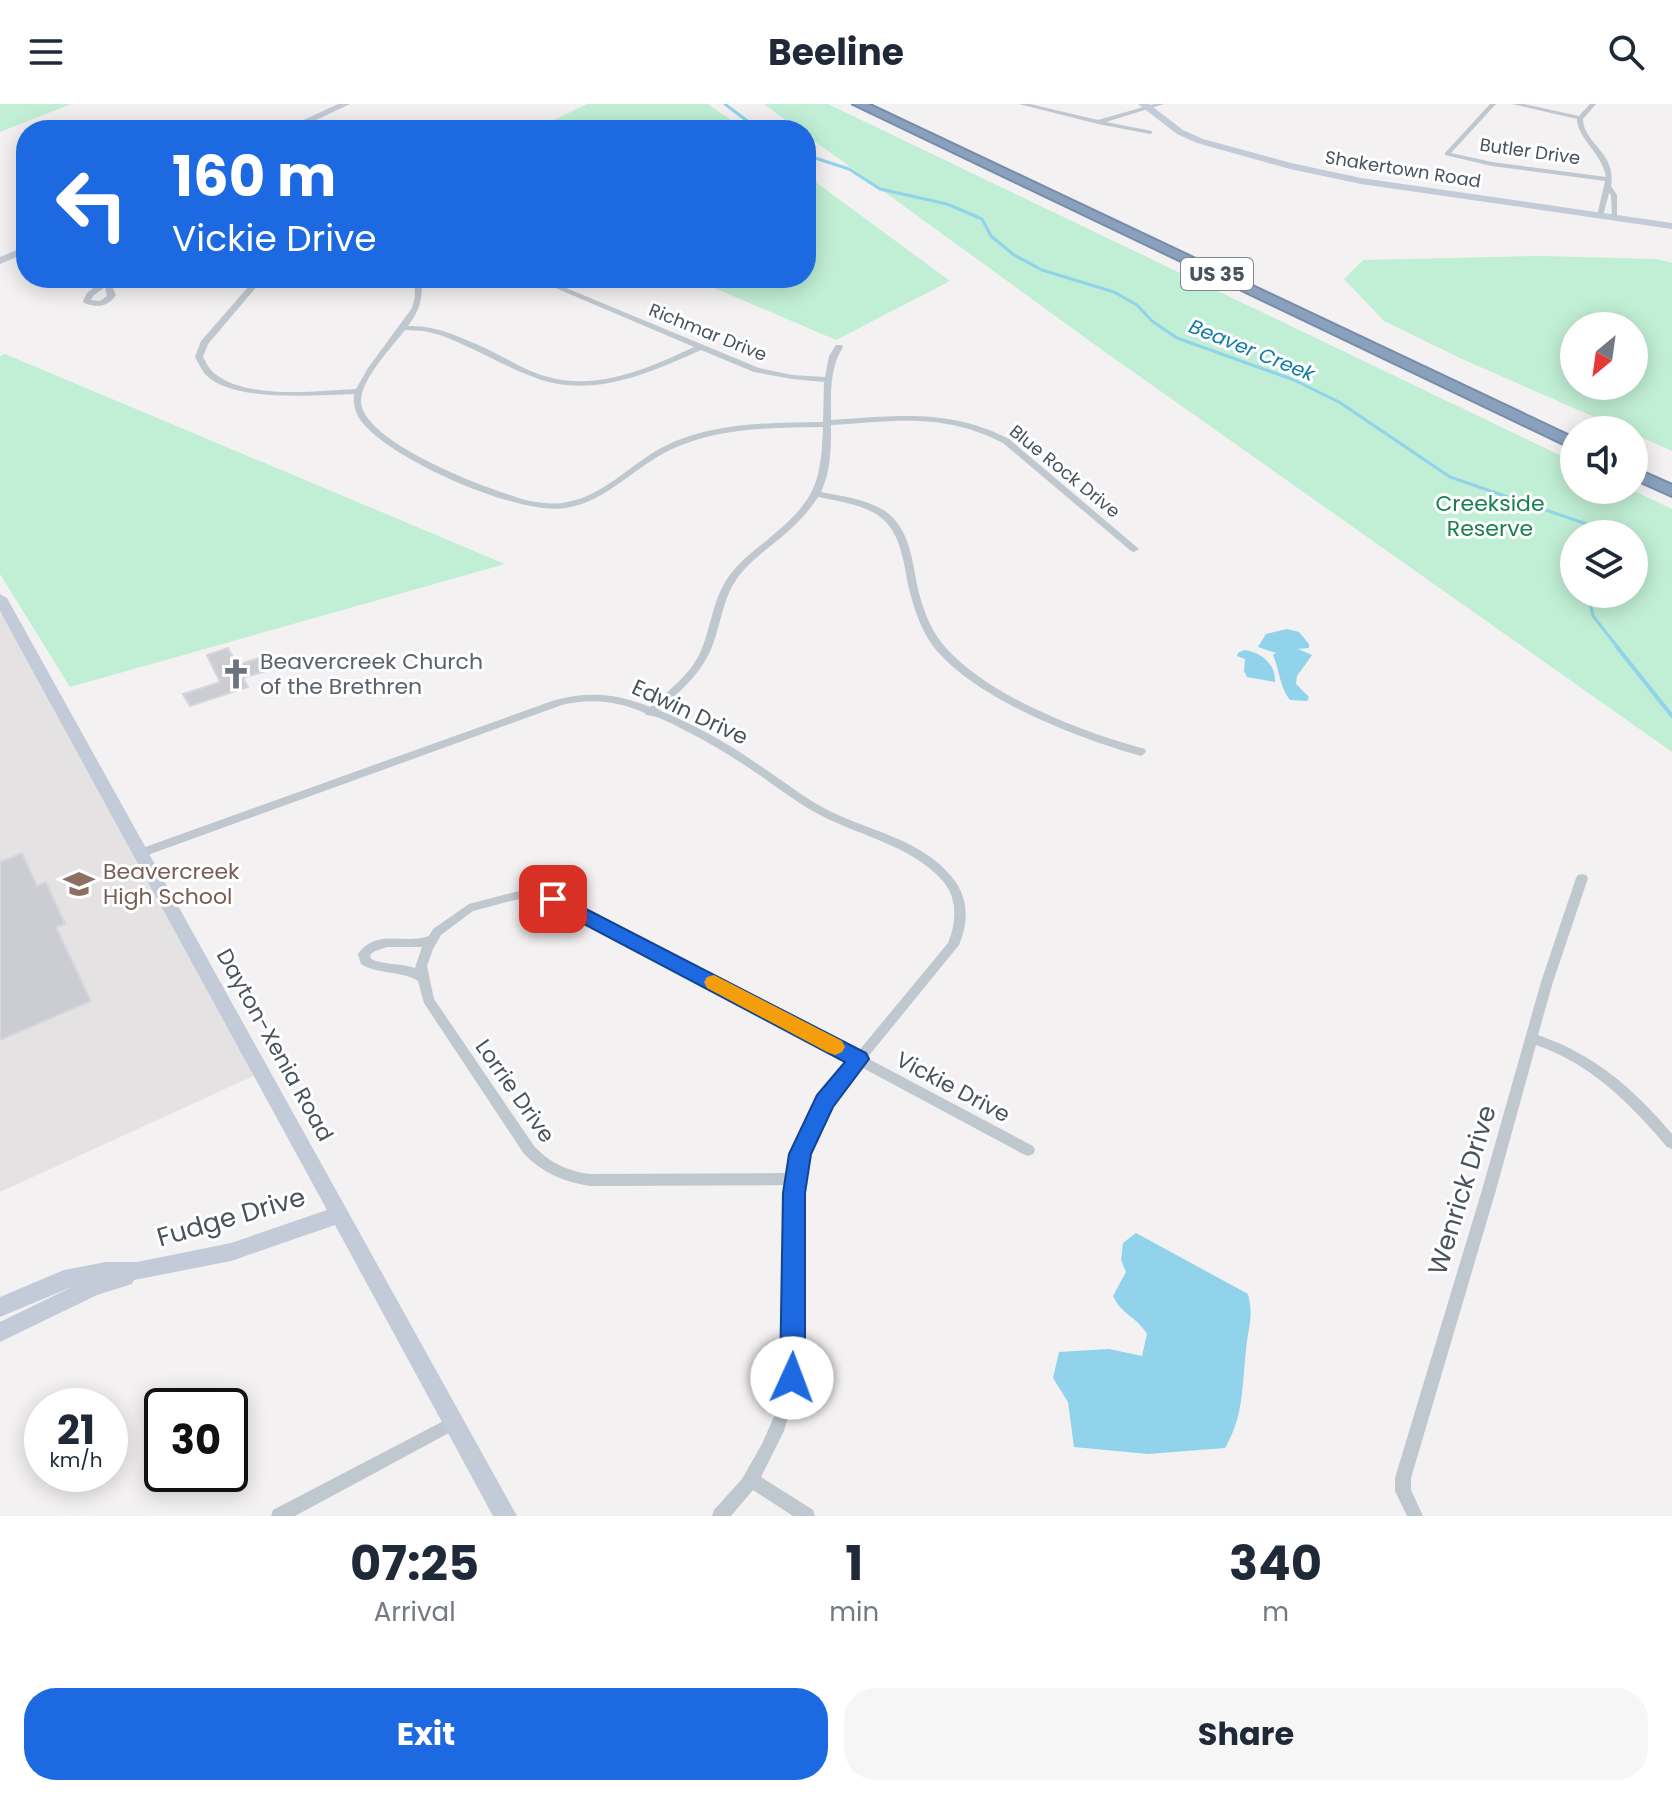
<!DOCTYPE html>
<html lang="en">
<head>
<meta charset="utf-8">
<style>
	body { margin:0; font-family:Poppins,sans-serif; background:#f6f6f7; color:#1f2937; height:100vh; display:flex; flex-direction:column; font-size:30px; white-space:nowrap }
	* { box-sizing:border-box; margin:0 }
	p { font-size:26px; color:#747a83 }
	.icon { flex:none; width:44px; height:44px; fill:none; stroke:currentColor; stroke-width:2; stroke-linecap:round; stroke-linejoin:round }
	.map { position:relative; height:1412px; overflow:hidden }
	.side { display:flex; flex-direction:column; background:#fff; flex:1 }
	.side>* { flex:none }
	.guide { position:absolute; left:16px; top:16px; width:800px; height:168px; border-radius:32px; box-shadow:0 4px 20px #0003; background:#1d69e1; color:#fff; overflow:hidden }
	.needle { width:52px; rotate:209deg }
	.buttons { position:absolute; left:1560px; top:208px; display:grid; gap:16px }
	.buttons a { display:grid; place-items:center; width:88px; height:88px; border-radius:50%; background:#fff; box-shadow:0 4px 20px #0003; font-size:40px }
	.speed { position:absolute; left:24px; top:1284px; display:flex; gap:16px; font-size:40px; font-weight:700; text-align:center }
	.speed>* { display:grid; place-content:center; width:104px; height:104px; border-radius:50%; background:#fff; box-shadow:0 4px 20px #0003; line-height:1 }
	.speed small { font-size:20px; font-weight:400 }
	.speed .limit { border:4px solid #111; border-radius:12px; background:#fff; color:#111 }
	.pin { position:absolute; display:grid; place-items:center; width:68px; height:68px; color:#fff; margin:-34px; border-radius:16px; box-shadow:0 4px 12px #0006 }
	.me { position:absolute; width:88px; margin:-44px; rotate:2deg; stroke-linejoin:round; filter:drop-shadow(0 0 6px #0008) }
	.turn { display:flex; align-items:center; gap:28px; height:168px; padding:0 24px; font-size:36px }
	.turn .icon { width:104px; height:104px; stroke-width:2.5 }
	.turn b { display:block; font-size:56px; line-height:68px }
	.eta { display:flex; justify-content:space-evenly; align-items:center; height:136px; text-align:center }
	.eta b { font-size:48px; font-weight:700; line-height:56px }
	.action { display:flex; gap:16px; margin-top:auto; padding:16px 24px }
	.action a { flex:1; height:92px; border-radius:32px; background:#1d69e1; color:#fff; font-size:32px; font-weight:700; line-height:92px; text-align:center }
	.action a+a { background:#f6f6f7; color:#1f2937 }
	header { display:flex; justify-content:space-between; align-items:center; height:104px; padding:0 24px; background:#fff; font-size:36px; font-weight:700 }
	.map>svg:first-child { display:block }
</style>
</head>
<body>
<header><svg class="icon" aria-label="menu" viewBox="0 0 24 24"><path d="M4 6h16M4 12h16M4 18h16"/></svg>Beeline<svg class="icon" aria-label="search" viewBox="0 0 24 24"><circle cx="10" cy="10" r="6"/><path d="M15 15l6 6"/></svg></header>
<div class="map">
<svg width="1672" height="1412" viewBox="0 0 1672 1412">
	<rect width="100%" height="100%" fill="#f3f1f1"/>
	<path fill="#e4e2e3" d="M 8,507 L 262,968 L 0,1088 L 0,510 Z"/>
	<path fill="#c1efd5" fill-rule="evenodd" d="M 0,0 L 71,0 L 0,28 Z
		M 587,0 L 708,0 L 745,26 L 534,26 Z
		M 764,0 L 828,0 L 1574,358 L 1574,386 L 1632,386 L 1672,405 L 1672,648 L 1105,248 L 806,31 L 806,26 L 799,26 ZM 1574,430 L 1634,430 L 1634,490 L 1574,490 Z
		M 806,71 L 950,177 L 836,236 L 691,174 L 806,174 Z
		M 1540,152 L 1657,155 L 1672,159 L 1672,347 L 1634,330 L 1634,326 L 1624,326 L 1462,255 L 1384,217 L 1344,175 L 1363,156 ZM 1574,222 L 1634,222 L 1634,282 L 1574,282 Z
		M 5,250 L 505,460 L 70,583 L 0,470 L 0,252 Z"/>
	<path fill="#90d3eb" d="M 1287,525 L 1299,528 L 1309,540 L 1309,544 L 1298,545 L 1312,551 L 1297,572 L 1296,580 L 1309,593 L 1307,597 L 1290,596 C 1279,582 1280,567 1273,551 L 1276,549 L 1258,543 L 1266,530 Z
		M 1244,546 C 1261,548 1276,560 1275,578 L 1247,573 L 1244,567 L 1245,555 L 1237,552 L 1238,549 Z
		M 1136,1129 L 1248,1190 C 1254,1213 1248,1223 1246,1246 C 1242,1281 1244,1312 1225,1344 L 1148,1350 L 1074,1343 L 1068,1298 L 1053,1274 L 1059,1248 L 1109,1245 L 1142,1252 L 1147,1230 C 1136,1212 1122,1211 1113,1192 L 1126,1168 L 1121,1156 L 1123,1139 Z"/>
	<g fill="none" stroke-linecap="round" stroke-linejoin="round">
		<path stroke="#90d3eb" stroke-width="3" d="M 725,0 L 759,26
			M 806,51 L 849,65 L 880,85 L 947,100 L 982,115 L 991,132 L 1014,151 L 1042,166 L 1114,188 L 1137,201 L 1152,217 L 1177,234 L 1294,276 L 1339,298 L 1450,373 L 1604,426 L 1607,430
			M 1588,490 L 1593,512 L 1619,545"/>
		<path stroke="#90d3eb" stroke-width="4" d="M 1617,543 L 1672,612"/>
	</g>
	<path fill="#cbcdd3" stroke="#d5d7dc" stroke-width="2" d="M 228,544 L 237,561 L 259,554 L 266,567 L 243,574 L 248,583 L 190,602 L 183,590 L 220,578 L 207,551 Z
		M 22,749 L 37,782 L 46,778 L 65,820 L 56,823 L 91,897 L 0,936 L 0,758 Z"/>
	<g fill="none" stroke-linecap="round" stroke-linejoin="round">
		<g stroke="#758caa" stroke-width="4">
			<path id="highway" d="M 853,0 L 868,0 L 1574,334 L 1574,345 Z
				M 1634,364 L 1672,381 L 1672,392 L 1634,375 Z"/>
		</g>
		<path fill="#bfc7cf" fill-rule="evenodd" d="M 1019,0 L 1030,0 L 1098,16 L 1154,0 L 1164,0 L 1106,18 L 1152,27 L 1152,29 L 1150,30 L 1098,20 Z
			M 1490,0 L 1496,0 L 1451,49 L 1492,58 L 1606,73 C 1602,49 1577,34 1577,15 L 1512,0 L 1524,0 L 1579,12 L 1590,0 L 1596,0 L 1583,15 C 1583,39 1617,49 1611,82 L 1617,91 L 1617,115 L 1612,114 L 1611,91 L 1609,89 L 1603,112 L 1600,114 L 1597,112 L 1605,77 L 1492,62 L 1445,51 L 1445,49 Z
			M 106,174 L 115,174 L 110,178 L 116,191 C 108,203 97,204 84,199 L 83,197 L 87,189 ZM 105,183 L 107,192 L 100,197 L 91,196 L 93,192 Z
			M 256,174 L 264,174 L 208,240 L 203,253 C 206,258 209,265 214,269 C 246,296 316,287 356,285 L 368,264 L 412,204 L 415,193 L 414,174 L 422,174 C 422,196 421,204 408,222 C 436,221 460,233 485,244 C 507,254 528,269 552,274 C 601,286 651,263 694,243 L 532,174 L 542,174 L 759,264 L 792,271 L 825,273 L 829,252 L 836,241 L 842,241 L 843,243 C 829,264 831,292 831,316 C 896,312 949,304 1009,335 L 1139,445 L 1134,448 L 1131,447 L 1003,339 C 944,308 894,317 831,321 C 831,344 831,367 821,388 C 842,392 866,395 885,407 C 912,426 912,461 919,489 C 924,508 932,529 946,544 C 990,593 1082,628 1145,645 L 1146,648 L 1141,652 C 1079,635 979,596 937,547 C 924,532 916,511 911,492 C 903,464 904,427 876,410 C 859,400 838,397 818,393 C 809,407 798,419 785,430 C 769,444 748,458 736,476 C 723,495 721,519 713,540 C 703,568 681,587 659,606 C 693,620 726,638 756,659 C 778,673 799,690 822,703 C 864,726 920,734 951,772 C 969,793 969,817 959,841 L 867,954 L 1033,1042 L 1035,1046 L 1033,1050 L 1028,1052 L 1023,1050 L 861,963 L 830,1001 L 811,1037 L 801,1089 L 801,1268 L 784,1327 L 761,1373 L 813,1406 L 815,1412 L 793,1412 L 753,1386 L 731,1412 L 712,1412 L 714,1406 L 742,1375 L 762,1340 L 776,1308 L 787,1268 L 787,1089 L 789,1081 L 590,1082 C 564,1078 543,1069 524,1050 L 424,899 L 418,877 C 400,866 379,871 361,860 L 358,850 C 377,824 403,841 429,832 L 433,825 L 469,800 L 519,787 L 565,795 L 857,949 L 948,839 C 957,817 958,793 941,775 C 911,742 861,732 822,712 C 798,700 777,683 755,668 C 733,653 710,639 686,627 C 674,621 660,612 646,611 L 645,609 C 617,597 592,594 562,601 L 145,752 L 141,753 L 135,749 L 137,746 L 555,596 C 591,587 617,590 650,603 C 668,587 689,572 700,549 C 711,525 712,498 727,475 C 737,460 752,448 766,437 C 813,398 821,384 823,323 C 772,324 719,323 672,345 C 635,362 608,397 566,404 C 519,412 391,356 362,318 C 355,309 353,300 354,290 C 317,291 232,299 205,270 C 201,265 198,258 195,253 L 201,237 ZM 405,226 L 424,227 L 440,231 C 473,243 503,262 536,274 C 592,295 650,269 701,246 L 754,268 L 792,275 L 824,278 L 823,318 C 768,319 711,318 661,344 C 630,361 603,392 567,398 C 555,401 542,399 530,397 C 494,388 364,340 361,298 C 360,276 392,243 405,226 ZM 519,795 L 562,803 L 850,957 L 820,993 L 799,1033 L 791,1069 L 590,1070 C 567,1067 550,1059 534,1042 L 434,895 L 427,862 L 433,845 L 441,831 L 473,807 ZM 387,843 L 422,843 L 415,864 C 401,859 384,861 371,855 L 370,851 L 375,847 Z
			M 1582,770 L 1586,771 L 1588,774 L 1553,878 L 1538,931 C 1595,951 1633,984 1672,1030 L 1672,1045 L 1667,1043 C 1630,999 1591,960 1536,941 L 1496,1086 L 1411,1374 L 1411,1386 L 1423,1412 L 1407,1412 L 1395,1387 L 1395,1374 L 1482,1086 L 1541,878 L 1576,774 L 1578,771 Z
			M 455,1311 L 460,1313 L 463,1318 L 460,1323 L 295,1412 L 271,1412 L 273,1406 Z"/>
		<path fill="#c2cbd7" fill-rule="evenodd" d="M 338,0 L 350,0 L 295,26 L 282,26 Z
			M 1138,0 L 1149,0 L 1183,26 L 1203,35 L 1291,59 L 1361,74 L 1672,119 L 1672,125 L 1361,80 L 1290,65 L 1197,39 L 1177,30 Z
			M 26,142 L 26,149 L 0,160 L 0,153 Z
			M 0,490 L 7,494 L 517,1412 L 493,1412 L 335,1121 L 231,1157 L 134,1176 L 132,1180 L 97,1191 L 0,1238 L 0,1218 L 74,1182 L 0,1213 L 0,1193 L 64,1166 L 106,1158 L 137,1158 L 231,1139 L 327,1106 L 0,507 Z"/>
		<use href="#highway" fill="#8aa1be" fill-rule="evenodd"/>
	</g>
	<path fill="#1d69e1" stroke="#134492" stroke-width="2" d="M 553,788 L 866,949 L 869,955 L 833,1003 L 811,1050 L 805,1089 L 805,1274 L 801,1282 L 792,1286 L 784,1282 L 780,1274 L 783,1089 L 789,1050 L 817,991 L 845,958 L 546,800 L 543,795 L 546,790 Z"/>
	<path fill="#f59e0b" d="M 714,871 L 842,937 L 845,943 L 842,948 L 835,951 L 827,948 L 707,884 L 704,878 L 707,873 Z"/>
	<defs>
		<g id="church-bare" transform="scale(2.4)"><path d="M-1.2-6h2.4v3.5h3.3v2.4h-3.3V6h-2.4V-.1h-3.3v-2.4h3.3Z" fill="#6b7280" stroke="#fff" stroke-width="2.5" paint-order="stroke"/></g>
		<g id="school-bare" transform="scale(2.4)"><path d="M0-5L7-2L0 1L-7-2ZM-4 1L0 2.5L4 1V4Q0 6-4 4Z" fill="#8d6e63" stroke="#fff" stroke-width="2.5" paint-order="stroke"/></g>
	</defs>
	<g fill-rule="evenodd">
		<use href="#church-bare" x="236" y="570"/>
		<use href="#school-bare" x="79" y="780"/>
	</g>
	<g text-anchor="middle" dominant-baseline="central" stroke-width="6" stroke-linejoin="round" paint-order="stroke">
		<g font-size="18" fill="#49535e" stroke="#fff">
			<text transform="translate(1530 47) rotate(8)">Butler Drive</text>
			<text transform="translate(1403 65) rotate(9)">Shakertown Road</text>
			<text transform="translate(708 228) rotate(22)">Richmar Drive</text>
			<text transform="translate(1065 367) rotate(39)">Blue Rock Drive</text>
		</g>
		<rect fill="#fff" stroke="#80878e" stroke-width="2" x="1181" y="154" width="72" height="32" rx="6"/>
		<g font-size="20" font-weight="bold" fill="#49535e">
			<text x="1217" y="170">US 35</text>
		</g>
		<g font-size="20" font-style="italic" fill="#107ca3" stroke="#fff">
			<text transform="translate(1252 246) rotate(22)">Beaver Creek</text>
		</g>
		<g font-size="22" fill="#1a8052" stroke="#fff">
			<text x="1490" y="399">Creekside<tspan x="1490" dy="25">Reserve</tspan></text>
		</g>
		<g font-size="22" fill="#5b616d" stroke="#fff" text-anchor="start">
			<text x="260" y="557">Beavercreek Church<tspan x="260" dy="25">of the Brethren</tspan></text>
		</g>
		<g font-size="22" fill="#49535e" stroke="#fff">
			<text transform="translate(690 608) rotate(25)">Edwin Drive</text>
			<text transform="translate(275 941) rotate(61)">Dayton-Xenia Road</text>
			<text transform="translate(953 983) rotate(28)">Vickie Drive</text>
			<text transform="translate(515 987) rotate(55)">Lorrie Drive</text>
		</g>
		<g font-size="22" fill="#785e54" stroke="#fff" text-anchor="start">
			<text x="103" y="767">Beavercreek<tspan x="103" dy="25">High School</tspan></text>
		</g>
		<g font-size="26" fill="#49535e" stroke="#fff">
			<text transform="translate(1462 1086) rotate(-73)">Wenrick Drive</text>
			<text transform="translate(231 1113) rotate(-16)">Fudge Drive</text>
		</g>
	</g>
</svg>
<div class="buttons">
<a><svg class="needle" viewBox="-14 -14 28 28"><path d="M0-13l5 13h-10z" fill="#e53935"/><path d="M0 13l5-13h-10z" fill="#747a83"/></svg></a>
<a><svg class="icon" aria-label="sound" viewBox="0 0 24 24"><path d="M4 9h4l5-4v14l-5-4H4zM17 9q2 3 0 6"/></svg></a>
<a><svg class="icon" aria-label="layers" viewBox="0 0 24 24"><path d="M12 4l9 5-9 5-9-5zM3 14l9 5 9-5"/></svg></a>
</div>
<div class="speed"><div>21<small>km/h</small></div><div class="limit">30</div></div>
<div class="pin" style="left:553px;top:795px;background:#d93025"><svg class="icon" aria-label="arrive" viewBox="0 0 24 24"><path d="M6 21V4h12l-3 4 3 4H6"/></svg></div>
<svg class="me" style="left:792px;top:1274px" viewBox="-20 -20 40 40"><circle r="19" fill="#fff"/><path d="M0-13L10 11 0 6-10 11z" fill="#1d69e1"/></svg>
<div class="guide">
<div class="turn"><svg class="icon" aria-label="left" viewBox="0 0 24 24"><path d="M17 20v-9H6M10 6l-5 5 5 5"/></svg><div><b>160 m</b>Vickie Drive</div></div>
</div>
</div>
<section class="side">
<div class="eta">
<div><b>07:25</b><p>Arrival</p></div>
<div><b>1</b><p>min</p></div>
<div><b>340</b><p>m</p></div>
</div>
<div class="action"><a>Exit</a><a>Share</a></div>
</section>
</body>
</html>
